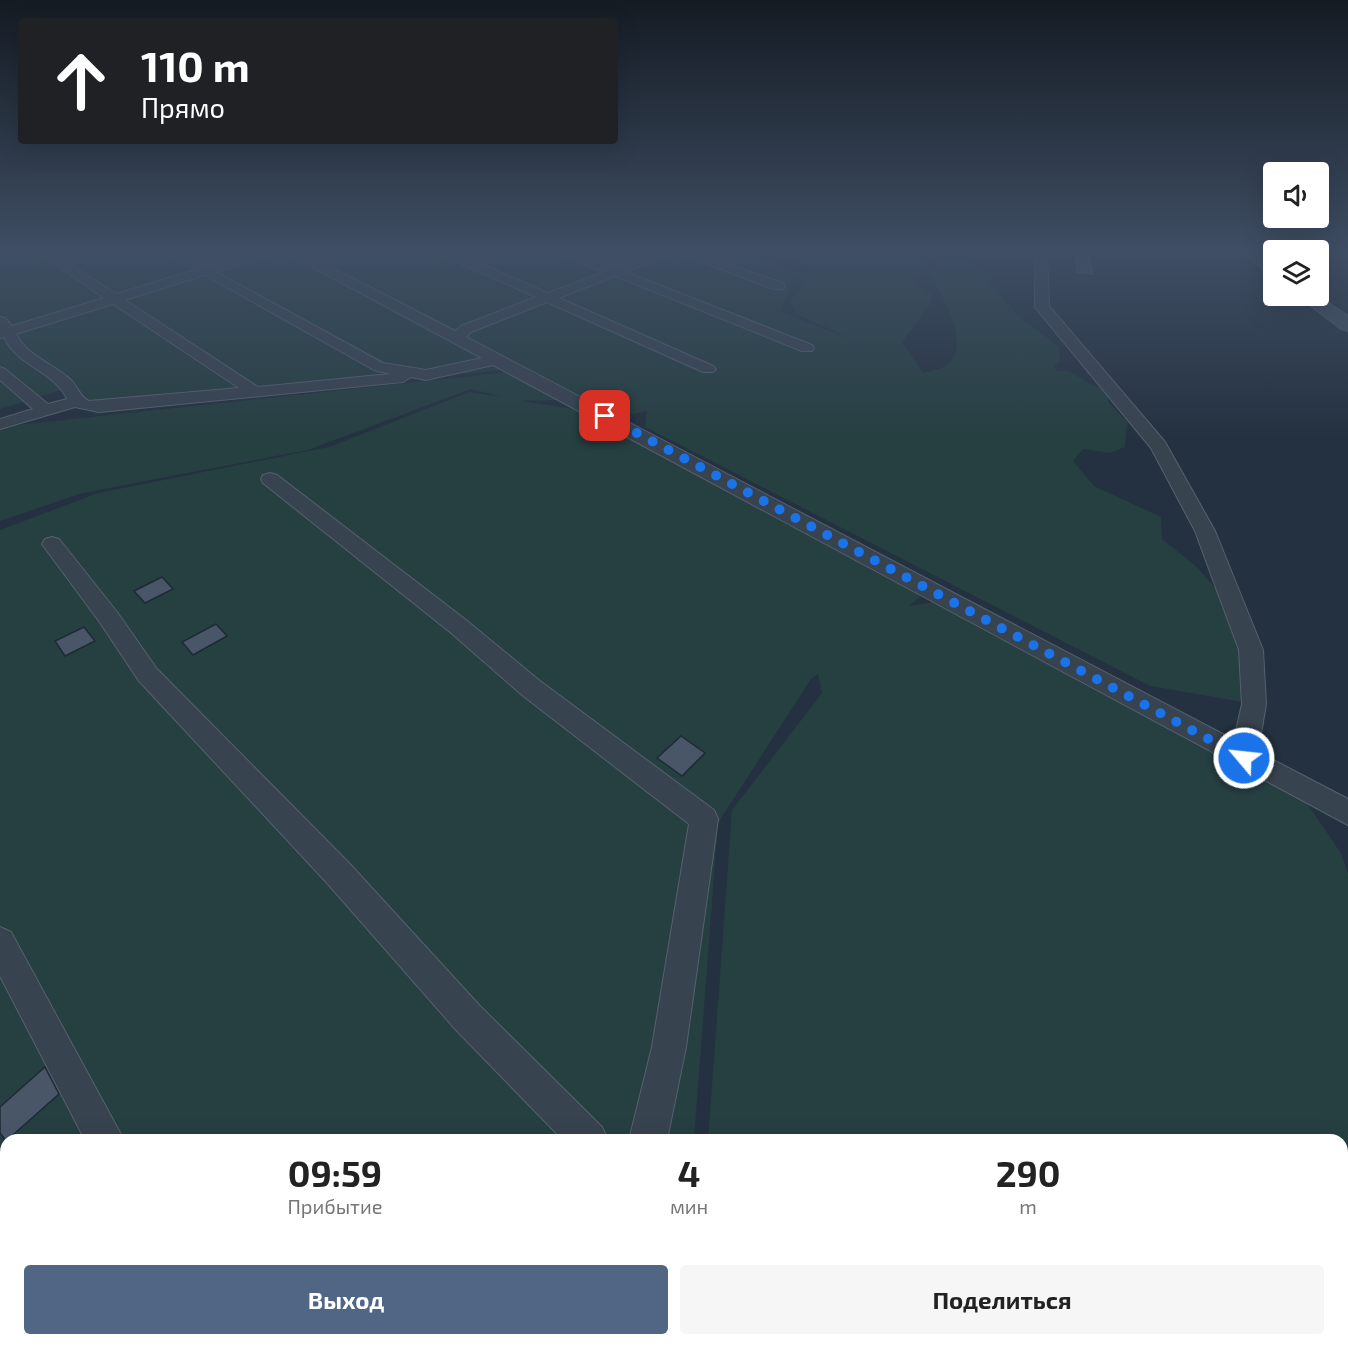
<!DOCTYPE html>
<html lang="ru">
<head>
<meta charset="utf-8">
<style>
	body { margin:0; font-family:"Exo 2",sans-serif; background:#f6f6f6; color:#222; height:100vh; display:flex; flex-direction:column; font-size:22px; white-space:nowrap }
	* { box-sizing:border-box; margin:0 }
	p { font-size:20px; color:#767676 }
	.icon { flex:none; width:33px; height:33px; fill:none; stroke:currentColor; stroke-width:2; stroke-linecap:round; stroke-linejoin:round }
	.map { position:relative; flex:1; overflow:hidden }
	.sheet { position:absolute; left:0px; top:1134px; width:1348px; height:212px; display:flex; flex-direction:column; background:#fff; border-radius:18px 18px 0 0; box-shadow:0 6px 24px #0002 }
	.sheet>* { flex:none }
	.hud { position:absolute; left:18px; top:18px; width:600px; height:126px; border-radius:6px; box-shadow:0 6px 24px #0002; background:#202124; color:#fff; overflow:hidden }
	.fabs { position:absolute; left:1263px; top:162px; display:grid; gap:12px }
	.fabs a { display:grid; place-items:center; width:66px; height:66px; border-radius:6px; background:#fff; box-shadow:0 6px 24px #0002; font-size:30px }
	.pin { position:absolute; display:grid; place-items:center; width:51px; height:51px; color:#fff; margin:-26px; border-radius:12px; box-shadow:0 3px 9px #0006 }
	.me { position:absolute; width:66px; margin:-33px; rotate:298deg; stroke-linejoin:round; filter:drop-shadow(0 0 4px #0008) }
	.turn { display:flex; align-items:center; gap:21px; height:126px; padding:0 24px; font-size:27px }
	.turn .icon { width:78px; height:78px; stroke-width:2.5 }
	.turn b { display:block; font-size:42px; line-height:51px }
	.eta { display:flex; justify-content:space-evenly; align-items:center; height:102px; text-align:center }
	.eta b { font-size:36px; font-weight:700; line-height:42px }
	.primary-button { display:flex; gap:12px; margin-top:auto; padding:12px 24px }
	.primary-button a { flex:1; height:69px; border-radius:6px; background:#506684; color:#fff; font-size:24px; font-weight:700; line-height:69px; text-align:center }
	.primary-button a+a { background:#f6f6f6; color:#222 }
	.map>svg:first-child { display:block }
</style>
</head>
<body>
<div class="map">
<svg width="1348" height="1345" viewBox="0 0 1348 1345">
	<rect width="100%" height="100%" fill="#243140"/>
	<path fill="#263f41" d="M 0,252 L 744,252 L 795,272 L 781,312 L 851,339 L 797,314 L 790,301 L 805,285 L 809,273 L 804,265 L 766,252 L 958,252 L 968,258 L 928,252 L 926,259 L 928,268 L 912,277 L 918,286 L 932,294 L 929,306 L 902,342 L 923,373 C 929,371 936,370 942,368 C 977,351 941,296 930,273 L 936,265 L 951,260 L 973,264 L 1019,317 L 1059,347 L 1060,362 L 1054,365 L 1057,371 L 1068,371 L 1108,393 L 1108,402 L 1127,422 L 1125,447 L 1110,453 L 1083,449 L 1073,461 L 1094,486 L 1161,517 L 1162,539 L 1196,566 L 1221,594 L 1229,624 L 1246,663 L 1242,702 L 1150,686 L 645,427 L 647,411 L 629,415 L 510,369 L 95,414 L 64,389 L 0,409 Z
		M 510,372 L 559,400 L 522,401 L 573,409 L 922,595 L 909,606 L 946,600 L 1306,802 L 1341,853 L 1348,874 L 1348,1345 L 904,1345 L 902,1340 L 1342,1340 L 1342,1140 L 708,1140 L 732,810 L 822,693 L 818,674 L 811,679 L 718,823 L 694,1140 L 6,1140 L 6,1340 L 809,1340 L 814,1345 L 0,1345 L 0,530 L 98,493 L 329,447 L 469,392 L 502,397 L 471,389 L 308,450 L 83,493 L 0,521 L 0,430 L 17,425 Z"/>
	<path fill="#485667" stroke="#1f2a37" stroke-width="1.5" d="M 1073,254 L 1091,255 L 1095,276 L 1076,274 Z
		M 162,577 L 173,589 L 145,603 L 134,591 Z
		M 216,624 L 227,636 L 193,655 L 182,642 Z
		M 84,627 L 95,641 L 65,656 L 55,641 Z
		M 681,736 L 705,753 L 682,776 L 657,758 Z
		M 45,1067 L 59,1094 L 6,1141 L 0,1133 L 0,1107 Z"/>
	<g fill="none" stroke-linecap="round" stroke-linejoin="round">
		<g stroke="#56616e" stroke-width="2">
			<path id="street" d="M 38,252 L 51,252 L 116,294 L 195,270 L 166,252 L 180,252 L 207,266 L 256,252 L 273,252 L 271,255 L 216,272 L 383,363 L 426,370 L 482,358 L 290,255 L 288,252 L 302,252 L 455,331 L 461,326 L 536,297 L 441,255 L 439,252 L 454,252 L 548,293 L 604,272 L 561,255 L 559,252 L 575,252 L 615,267 L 657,252 L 673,252 L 671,255 L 626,272 L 812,345 L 814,348 L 812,351 L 802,351 L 615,276 L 559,298 L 713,366 L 716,369 L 713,372 L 703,372 L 547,302 L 471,332 L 466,337 L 1234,740 L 1242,704 L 1239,650 L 1195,531 L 1151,448 L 1035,307 L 1035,252 L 1047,252 L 1049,306 L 1165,442 L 1215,531 L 1263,650 L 1266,704 L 1258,752 L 1348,799 L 1348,825 L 493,365 L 426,380 L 411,377 L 403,382 L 99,412 L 75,407 L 0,429 L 0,419 L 33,409 L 0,380 L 0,367 L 5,369 L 48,404 L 67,399 C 54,371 17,366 4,337 L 0,338 L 0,317 L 5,318 L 12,326 L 104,298 ZM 205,275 L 374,370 L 390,374 L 258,387 L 125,300 ZM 113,304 L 239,388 L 89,401 C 80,397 78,387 71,380 C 53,363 28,357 16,334 Z
				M 676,252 L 692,252 L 783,283 L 785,286 L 783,289 L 773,289 Z
				M 270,473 L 277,475 L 466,620 L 540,681 L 714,810 L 718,819 L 686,1047 L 667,1140 L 629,1140 L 652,1047 L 689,824 L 522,695 L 450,632 L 263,483 L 261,479 L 263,475 Z
				M 52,537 L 59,539 L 117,612 L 157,669 L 349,863 L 480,1006 L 602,1127 L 608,1140 L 563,1140 L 456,1030 L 327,883 L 139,681 L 101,624 L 42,544 L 45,539 Z
				M 0,927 L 11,932 L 124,1140 L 85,1140 L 0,976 Z
				M 207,1340 L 251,1340 L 254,1345 L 209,1345 Z
				M 562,1340 L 605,1340 L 603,1345 L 559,1345 Z"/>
		</g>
		<g stroke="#56616e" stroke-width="2">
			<path id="secondary" d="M 1243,252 L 1261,252 L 1274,261 L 1274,275 L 1268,274 Z
				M 1298,296 L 1318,296 L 1348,316 L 1348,331 L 1341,329 Z"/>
		</g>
		<use href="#street" fill="#384350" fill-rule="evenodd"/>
		<use href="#secondary" fill="#465263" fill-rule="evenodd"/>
	</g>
	<linearGradient id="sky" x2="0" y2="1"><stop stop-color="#141b23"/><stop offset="0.57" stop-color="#3f4e64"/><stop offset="1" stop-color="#3f4e64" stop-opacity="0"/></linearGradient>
	<rect width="1348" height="440" fill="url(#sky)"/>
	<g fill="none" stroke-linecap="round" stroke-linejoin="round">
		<path stroke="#1a73e8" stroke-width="10" stroke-dasharray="0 18" d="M 605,416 L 1244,758"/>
	</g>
</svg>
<div class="fabs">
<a><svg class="icon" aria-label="sound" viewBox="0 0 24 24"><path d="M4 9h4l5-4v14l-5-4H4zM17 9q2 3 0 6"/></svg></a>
<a><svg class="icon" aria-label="layers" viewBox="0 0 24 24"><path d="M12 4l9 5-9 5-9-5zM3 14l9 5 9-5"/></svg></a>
</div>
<div class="pin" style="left:605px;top:416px;background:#d93025"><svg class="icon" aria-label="arrive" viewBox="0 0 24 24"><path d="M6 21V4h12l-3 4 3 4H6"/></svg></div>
<svg class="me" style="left:1244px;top:758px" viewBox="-20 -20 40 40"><circle r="17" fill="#1a73e8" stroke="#fff" stroke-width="3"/><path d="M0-11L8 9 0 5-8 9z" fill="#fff"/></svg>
<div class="hud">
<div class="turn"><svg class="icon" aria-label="ahead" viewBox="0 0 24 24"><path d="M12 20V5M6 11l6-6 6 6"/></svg><div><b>110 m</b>Прямо</div></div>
</div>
<section class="sheet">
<div class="eta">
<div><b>09:59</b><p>Прибытие</p></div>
<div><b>4</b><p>мин</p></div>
<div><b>290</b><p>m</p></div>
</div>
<div class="primary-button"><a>Выход</a><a>Поделиться</a></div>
</section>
</div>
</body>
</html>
